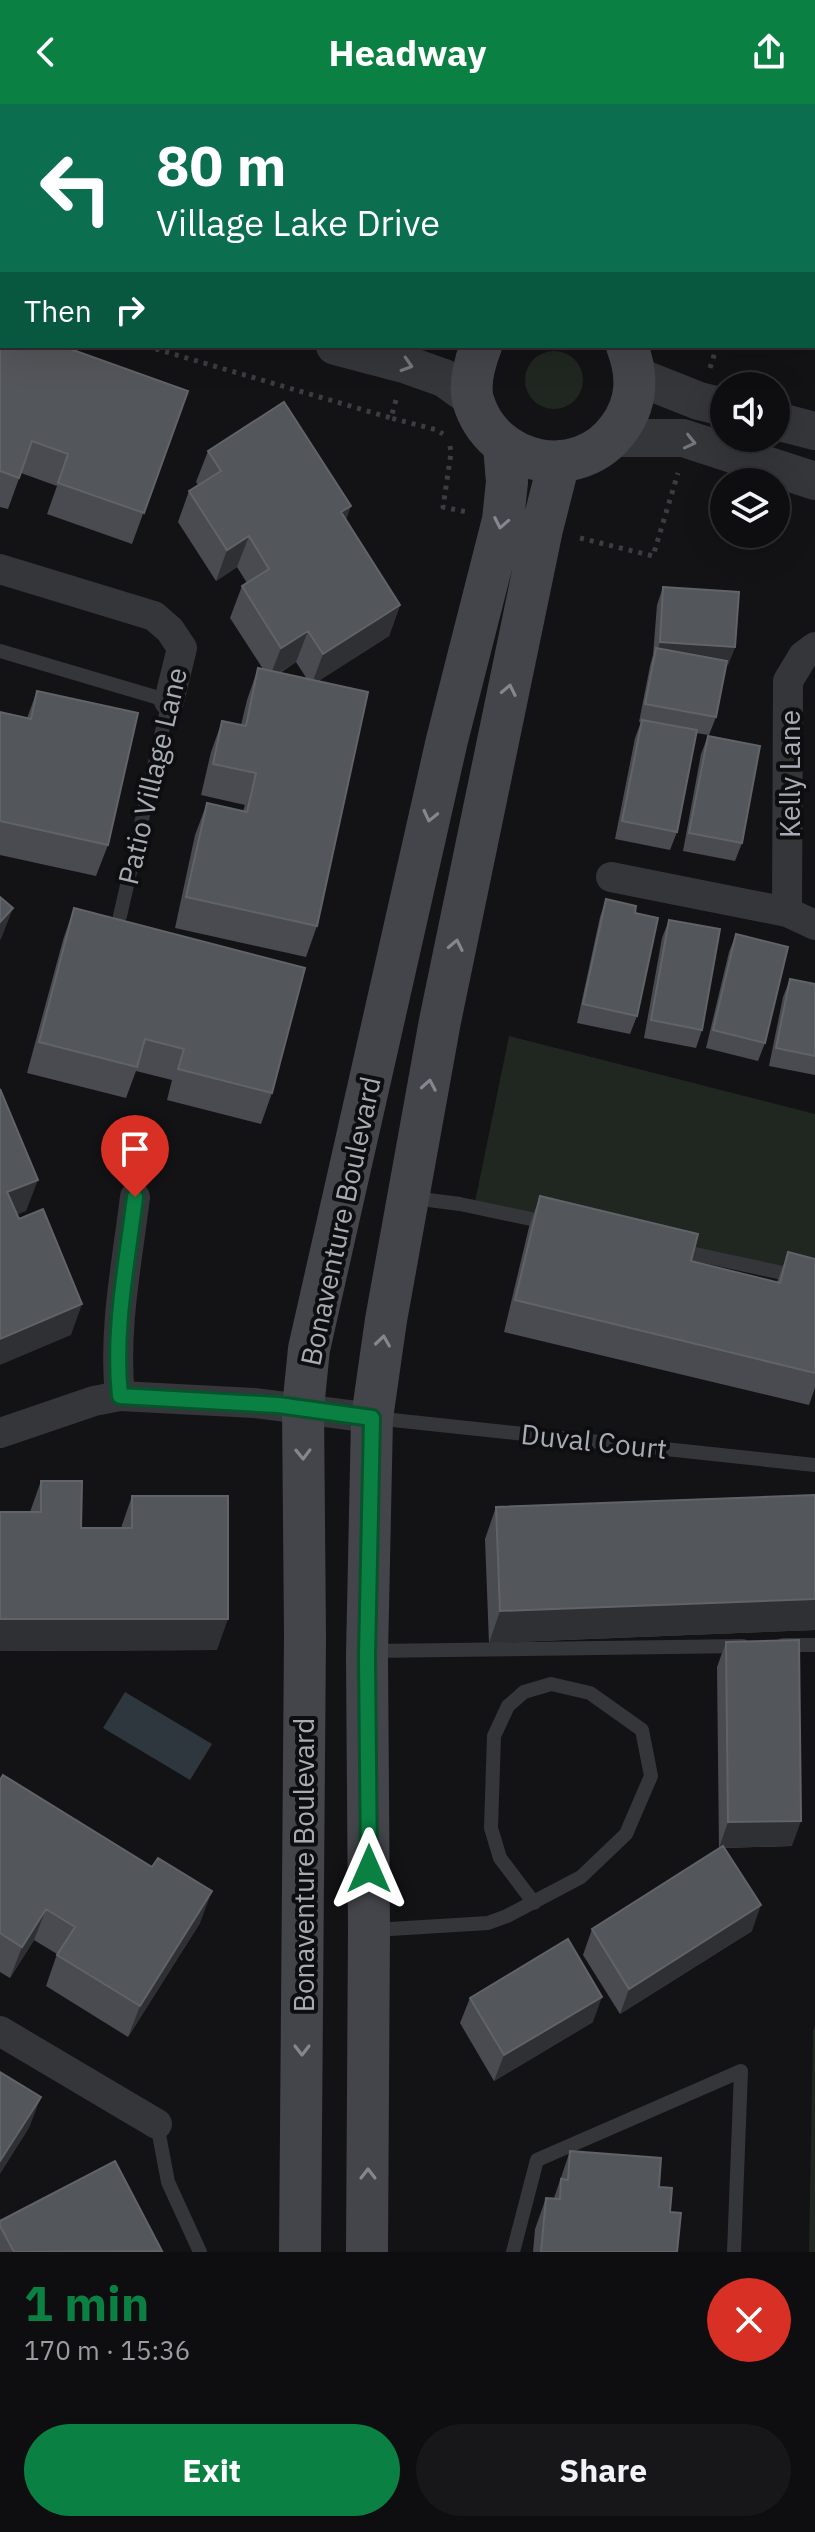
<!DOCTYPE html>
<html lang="en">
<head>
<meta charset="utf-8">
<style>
	body { margin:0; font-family:"IBM Plex Sans",sans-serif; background:#171719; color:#f1f3f6; height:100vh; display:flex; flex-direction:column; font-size:30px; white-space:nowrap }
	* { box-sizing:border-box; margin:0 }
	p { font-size:26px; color:#9b9c9f }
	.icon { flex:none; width:44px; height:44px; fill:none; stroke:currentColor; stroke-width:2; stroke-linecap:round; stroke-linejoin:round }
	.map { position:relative; height:2148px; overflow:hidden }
	.details { display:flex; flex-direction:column; background:#0e0e10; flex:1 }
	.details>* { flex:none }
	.banner { position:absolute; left:0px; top:0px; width:816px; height:244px; box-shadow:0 8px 32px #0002,0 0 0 2px #2e2e30; background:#0b6e4f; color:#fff; overflow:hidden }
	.tools { position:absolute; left:710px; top:268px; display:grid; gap:16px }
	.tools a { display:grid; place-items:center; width:80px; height:80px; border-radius:50%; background:#0e0e10; box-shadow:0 8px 32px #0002,0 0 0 2px #2e2e30; font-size:40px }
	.pin { position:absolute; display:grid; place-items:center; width:68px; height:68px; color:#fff; margin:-82px -34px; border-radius:50% 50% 50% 0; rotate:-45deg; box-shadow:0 0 8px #0007 }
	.pin .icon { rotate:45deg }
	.me { position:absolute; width:88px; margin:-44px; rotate:0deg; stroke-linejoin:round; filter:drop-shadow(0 0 6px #0008) }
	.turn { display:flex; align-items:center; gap:28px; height:168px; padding:0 24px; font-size:36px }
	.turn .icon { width:104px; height:104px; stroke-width:2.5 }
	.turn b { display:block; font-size:56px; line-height:68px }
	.then { display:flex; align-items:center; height:76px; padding:0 24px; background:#0003; gap:16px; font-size:30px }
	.round { display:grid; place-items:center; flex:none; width:84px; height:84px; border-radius:42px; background:#171719 }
	.headline { display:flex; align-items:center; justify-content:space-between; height:136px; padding:0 24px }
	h1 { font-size:48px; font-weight:800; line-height:60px; color:#0b8043 }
	.button { display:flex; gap:16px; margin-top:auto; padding:16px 24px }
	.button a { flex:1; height:92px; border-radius:48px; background:#0b8043; color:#fff; font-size:32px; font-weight:800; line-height:92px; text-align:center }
	.button a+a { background:#171719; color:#f1f3f6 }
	header { display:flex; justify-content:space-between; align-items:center; height:104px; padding:0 24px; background:#0b8043; color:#fff; font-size:36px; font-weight:800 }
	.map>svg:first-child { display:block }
</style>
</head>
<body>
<header><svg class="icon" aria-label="back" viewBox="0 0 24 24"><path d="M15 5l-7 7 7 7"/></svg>Headway<svg class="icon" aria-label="share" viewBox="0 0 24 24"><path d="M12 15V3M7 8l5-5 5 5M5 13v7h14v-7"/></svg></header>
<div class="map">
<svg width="815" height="2148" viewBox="0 0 815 2148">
	<rect width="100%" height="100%" fill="#131315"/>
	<path fill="#202720" d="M525 276a29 29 0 1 1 58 0a29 29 0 1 1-58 0Z
		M 509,932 L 815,1010 L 815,1176 L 474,1103 Z
		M 815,1919 L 815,2148 L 809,2148 L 813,1927 Z"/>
	<path fill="#2d373d" d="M 125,1588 L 212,1640 L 190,1676 L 103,1624 Z"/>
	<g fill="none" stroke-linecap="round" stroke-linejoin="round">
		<path stroke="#3b3d41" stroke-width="5" stroke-dasharray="4 6" stroke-linecap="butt" d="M 0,36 L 2,36
			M 0,199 L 2,200
			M 146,242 L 391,314
			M 710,264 L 717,242
			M 396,296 L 391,314 L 437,326 L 443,330
			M 450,342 L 451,349 L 443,403 L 467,408
			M 580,434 L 653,452 L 678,369"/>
		<path stroke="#35363a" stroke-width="14" d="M 0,547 L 169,597 L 120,812
			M 413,1094 L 460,1100 L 550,1119
			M 676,1146 L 815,1176
			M 374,1314 L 815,1361
			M 783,1541 L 815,1541
			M 371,1547 L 743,1542
			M 374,1826 L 488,1819 L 507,1812 L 581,1773 L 626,1730 L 651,1672 L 642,1626 L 590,1589 L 551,1580 L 524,1588 L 508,1602 L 494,1632 L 491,1724 L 500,1754 L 534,1799
			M 157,2020 L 168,2078 L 200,2148
			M 513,2148 L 537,2056 L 741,1967 L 734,2148"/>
		<path stroke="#35363a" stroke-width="30" d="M 488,0 L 488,2
			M 0,465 L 154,512 L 170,526 L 182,544 L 169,597
			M 611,773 L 787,808 L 815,821
			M 787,808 L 788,577 L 803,552 L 815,543
			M 120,1292 C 113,1226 127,1159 135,1093
			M 0,1329 L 94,1297 L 120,1292 L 254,1299 L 372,1314
			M 0,1927 L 157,2020"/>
		<path stroke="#35363a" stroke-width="38" d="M 0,84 L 2,84
			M 0,155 L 2,155
			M 335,242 L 407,261 L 444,274 L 472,294
			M 636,272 L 699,297 L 724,303
			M 776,317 L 815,327
			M 612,334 L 683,334 L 815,377"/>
		<path stroke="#43454a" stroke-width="42" d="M 583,2 L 583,0
			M 636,2 L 636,0
			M 481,242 C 475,258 469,280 473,296 C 492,362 579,380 619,324 C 638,298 638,271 627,242
			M 300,2148 L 305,1533 L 303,1304 L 309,1245 L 447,636 L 503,416 L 507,378 L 504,342
			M 367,2148 L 369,1826 L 367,1552 L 372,1314 L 386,1216 L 440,917 L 542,425 L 559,358"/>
	</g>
	<path fill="#494b50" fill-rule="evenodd" d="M 0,220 L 188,287 L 132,440 L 47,410 L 57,382 L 21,369 L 8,405 L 0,403 Z
		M 208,347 L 346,416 L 400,501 L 389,532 L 318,577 L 317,822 L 306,853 L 175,824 L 195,731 L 207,699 L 243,707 L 245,701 L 201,691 L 211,648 L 222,617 L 241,621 L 247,596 L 258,564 L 263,565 L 230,514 L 242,482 L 247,479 L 237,463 L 216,477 L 178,418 L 189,387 L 198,381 L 196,378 ZM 296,558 L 307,575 L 280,569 Z
		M 663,483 L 735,543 L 728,561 L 726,561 L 716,613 L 709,631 L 696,629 L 677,728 L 670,746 L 615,735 L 635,634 L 641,618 L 639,618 L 650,562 L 653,551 L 657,501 Z
		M 37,587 L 108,741 L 96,772 L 0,751 L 0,608 L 27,614 Z
		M 708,632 L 742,739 L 735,757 L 683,747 L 701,650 Z
		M 606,795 L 635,809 L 637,912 L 630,930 L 577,919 L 600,813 Z
		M 74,804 L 272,989 L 261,1020 L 167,996 L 172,976 L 136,967 L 126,994 L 27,969 L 63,836 Z
		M 669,816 L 702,926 L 696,944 L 644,934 L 662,834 Z
		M 736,830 L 765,939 L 758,957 L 706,944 L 729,848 Z
		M 790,875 L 815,880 L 815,971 L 769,962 L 783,893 Z
		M 540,1092 L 691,1157 L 777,1178 L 788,1148 L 815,1155 L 815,1284 L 809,1301 L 504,1228 L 529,1123 Z
		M 41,1377 L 81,1424 L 121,1424 L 132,1392 L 217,1546 L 0,1547 L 0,1408 L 30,1408 Z
		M 815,1391 L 815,1526 L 489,1539 L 485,1435 L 496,1403 Z
		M 726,1538 L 792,1742 L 724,1744 L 752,1827 L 620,1910 L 583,1851 L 592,1825 L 720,1744 L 719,1744 L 717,1563 Z
		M 0,1676 L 200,1819 L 128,1933 L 46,1882 L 57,1850 L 34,1836 L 10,1874 L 0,1868 Z
		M 470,1894 L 593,1918 L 494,1977 L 460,1919 Z
		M 570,2047 L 659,2083 L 670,2108 L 677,2148 L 533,2148 L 535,2125 L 546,2094 L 554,2094 Z
		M 0,2117 L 162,2147 L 0,2148 Z"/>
	<path fill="#2f3034" d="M 351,402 L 340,434 L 341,408 Z
		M 249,432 L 237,463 L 216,477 L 227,446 Z
		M 400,501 L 389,532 L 311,582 L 323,550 Z
		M 308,527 L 296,558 L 269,575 L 281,544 Z
		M 660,538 L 735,543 L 728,561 L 654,557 Z
		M 13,804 L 1,835 L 0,836 L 0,818 Z
		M 38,1076 L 26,1107 L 0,1118 L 7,1088 Z
		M 82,1200 L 71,1231 L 0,1261 L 0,1235 Z
		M 815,1495 L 815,1526 L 489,1539 L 500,1507 Z
		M 0,1515 L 228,1515 L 217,1546 L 0,1547 Z
		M 801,1717 L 792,1742 L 719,1744 L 728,1718 Z
		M 212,1787 L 200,1819 L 128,1933 L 140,1902 Z
		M 761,1801 L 752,1827 L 620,1910 L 629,1885 Z
		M 46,1805 L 34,1836 L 10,1874 L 22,1843 Z
		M 602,1893 L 593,1918 L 494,1977 L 504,1951 Z
		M 41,1993 L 29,2024 L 0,2070 L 0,2057 Z"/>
	<path fill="#53565a" stroke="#606368" stroke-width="2" d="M 322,0 L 428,0 L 427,2 L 322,2 Z
		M 0,220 L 2,221 L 2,242 L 62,242 L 188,287 L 144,409 L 58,379 L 68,350 L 32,337 L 19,374 L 0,367 Z
		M 284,298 L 351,402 L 341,408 L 400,501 L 323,550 L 308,527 L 281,544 L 242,482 L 269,465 L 249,432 L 227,446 L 189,387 L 221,367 L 208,347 Z
		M 663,483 L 739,488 L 735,543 L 660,538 Z
		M 656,544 L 727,557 L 716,613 L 645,600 Z
		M 258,564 L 368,588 L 317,822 L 186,793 L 207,699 L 247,708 L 256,669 L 213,660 L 222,617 L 246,622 Z
		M 37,587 L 138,609 L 108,741 L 0,717 L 0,608 L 31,615 Z
		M 642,616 L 697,626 L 677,728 L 622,717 Z
		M 708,632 L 760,642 L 742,739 L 689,729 Z
		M 0,793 L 13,804 L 0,818 Z
		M 606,795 L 636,802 L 635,809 L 658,814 L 637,912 L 583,900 Z
		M 74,804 L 305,864 L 272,989 L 178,965 L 184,945 L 145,935 L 137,963 L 39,938 Z
		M 669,816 L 720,825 L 702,926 L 651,916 Z
		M 736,830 L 788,843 L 765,939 L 713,926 Z
		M 790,875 L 815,880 L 815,952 L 776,944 Z
		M 0,985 L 38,1076 L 7,1088 L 19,1115 L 43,1105 L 82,1200 L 0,1235 Z
		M 540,1092 L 698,1130 L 691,1157 L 780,1179 L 788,1148 L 815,1155 L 815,1269 L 515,1196 Z
		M 41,1377 L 82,1377 L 81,1424 L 132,1424 L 132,1392 L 228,1392 L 228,1515 L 0,1515 L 0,1408 L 41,1408 Z
		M 815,1391 L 815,1495 L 500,1507 L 496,1403 Z
		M 799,1536 L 801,1717 L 728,1718 L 726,1538 Z
		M 3,1671 L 152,1763 L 158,1754 L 212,1787 L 140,1902 L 57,1851 L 75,1823 L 46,1805 L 22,1843 L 0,1829 L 0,1676 Z
		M 723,1742 L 761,1801 L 629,1885 L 592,1825 Z
		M 568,1835 L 602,1893 L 504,1951 L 470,1894 Z
		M 0,1968 L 41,1993 L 0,2057 Z
		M 570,2047 L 661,2054 L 659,2083 L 672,2084 L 670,2108 L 681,2109 L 677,2148 L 541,2148 L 546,2094 L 560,2095 L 561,2075 L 568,2076 Z
		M 115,2057 L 162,2147 L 14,2148 L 0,2122 L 0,2117 Z"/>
	<defs><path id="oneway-chevron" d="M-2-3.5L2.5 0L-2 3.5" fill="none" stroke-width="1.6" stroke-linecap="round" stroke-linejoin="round" transform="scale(2)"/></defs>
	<g stroke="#73767d">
		<use href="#oneway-chevron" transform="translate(407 261) rotate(17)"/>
		<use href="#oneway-chevron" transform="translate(690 338) rotate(13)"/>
	</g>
	<g stroke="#83878f">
		<use href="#oneway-chevron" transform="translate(501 419) rotate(101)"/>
		<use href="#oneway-chevron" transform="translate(509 586) rotate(-78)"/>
		<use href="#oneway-chevron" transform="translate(430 712) rotate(103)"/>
		<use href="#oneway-chevron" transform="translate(456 841) rotate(-78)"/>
		<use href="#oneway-chevron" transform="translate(429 981) rotate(-80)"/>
		<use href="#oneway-chevron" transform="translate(383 1237) rotate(-82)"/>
		<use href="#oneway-chevron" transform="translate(303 1350) rotate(89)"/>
		<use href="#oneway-chevron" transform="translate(302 1946) rotate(90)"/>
		<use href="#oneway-chevron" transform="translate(368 2070) rotate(-90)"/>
	</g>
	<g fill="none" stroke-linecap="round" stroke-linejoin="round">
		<g stroke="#07532c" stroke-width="20">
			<path id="route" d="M 135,1093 C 127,1159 113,1226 120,1292 L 278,1301 L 372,1314 L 367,1552 L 369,1765"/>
		</g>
		<use href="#route" stroke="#0b8043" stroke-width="14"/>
	</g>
	<g text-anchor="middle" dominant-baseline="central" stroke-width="8" stroke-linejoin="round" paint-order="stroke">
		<g font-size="28" fill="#a6abb4" stroke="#0e0e10">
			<text transform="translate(789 670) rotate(-90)">Kelly Lane</text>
			<text transform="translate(152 672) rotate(-77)">Patio Village Lane</text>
			<text transform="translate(340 1117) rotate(-78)">Bonaventure Boulevard</text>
			<text transform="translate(594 1337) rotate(6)">Duval Court</text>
			<text transform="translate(303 1761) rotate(-90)">Bonaventure Boulevard</text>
		</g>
	</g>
</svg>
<div class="tools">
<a><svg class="icon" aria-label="sound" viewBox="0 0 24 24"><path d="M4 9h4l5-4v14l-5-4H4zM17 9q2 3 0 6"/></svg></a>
<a><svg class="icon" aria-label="layers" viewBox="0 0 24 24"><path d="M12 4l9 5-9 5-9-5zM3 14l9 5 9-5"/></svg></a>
</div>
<div class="pin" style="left:135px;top:1093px;background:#d93025"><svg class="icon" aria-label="arrive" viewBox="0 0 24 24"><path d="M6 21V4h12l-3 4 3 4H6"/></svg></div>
<svg class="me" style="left:369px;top:1765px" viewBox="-20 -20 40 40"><path d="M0-17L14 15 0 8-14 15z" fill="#0b8043" stroke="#fff" stroke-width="4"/></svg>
<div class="banner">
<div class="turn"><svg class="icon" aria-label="left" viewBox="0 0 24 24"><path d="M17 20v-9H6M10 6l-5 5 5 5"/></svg><div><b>80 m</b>Village Lake Drive</div></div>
<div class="then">Then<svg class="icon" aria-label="right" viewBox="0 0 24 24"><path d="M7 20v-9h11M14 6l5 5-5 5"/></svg></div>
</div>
</div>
<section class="details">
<div class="headline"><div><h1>1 min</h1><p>170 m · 15:36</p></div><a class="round" style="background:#d93025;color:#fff"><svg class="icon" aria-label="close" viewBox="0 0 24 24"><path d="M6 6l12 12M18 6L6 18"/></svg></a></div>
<div class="button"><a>Exit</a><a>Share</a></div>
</section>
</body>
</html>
